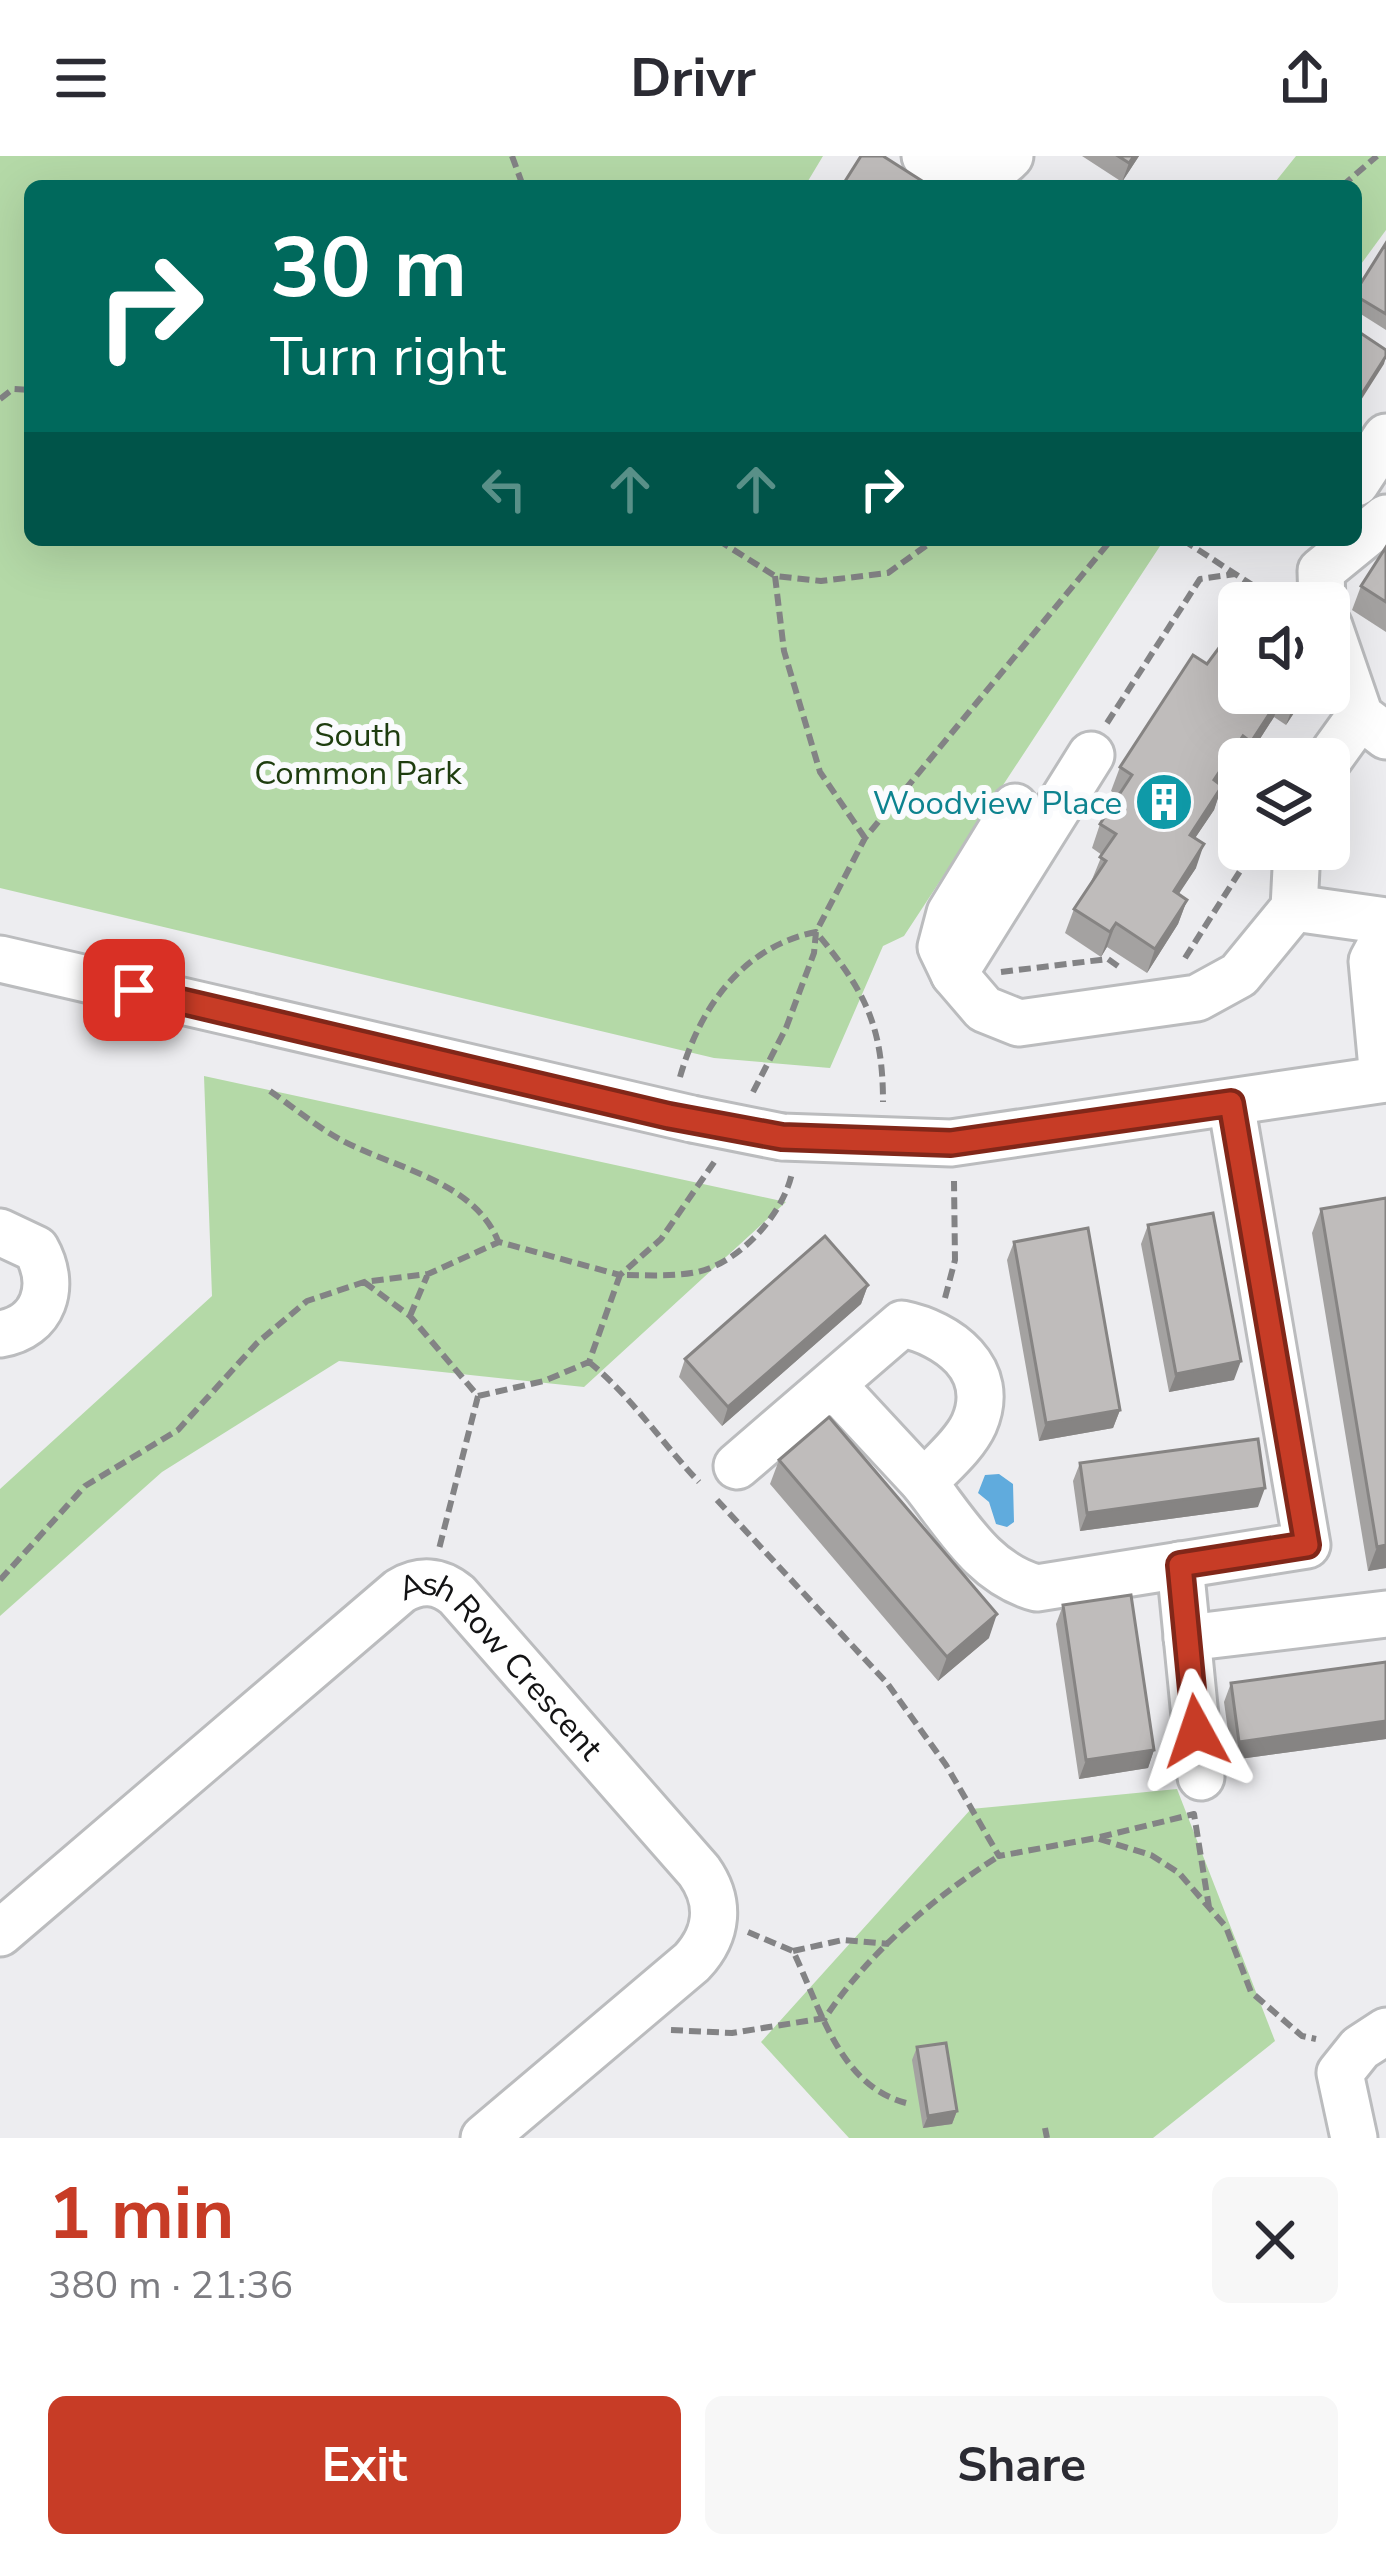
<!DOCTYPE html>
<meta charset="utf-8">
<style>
:root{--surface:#fff;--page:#f7f7f7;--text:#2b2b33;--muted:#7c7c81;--accent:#c73c26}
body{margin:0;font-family:"Nunito Sans",sans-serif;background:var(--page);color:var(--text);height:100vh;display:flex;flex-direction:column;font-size:45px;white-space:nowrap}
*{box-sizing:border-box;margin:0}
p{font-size:39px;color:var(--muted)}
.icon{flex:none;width:66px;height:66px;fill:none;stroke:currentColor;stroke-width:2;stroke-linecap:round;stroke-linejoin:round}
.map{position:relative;height:1982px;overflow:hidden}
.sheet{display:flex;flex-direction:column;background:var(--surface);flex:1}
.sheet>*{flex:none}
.hud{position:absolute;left:24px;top:24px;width:1338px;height:366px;border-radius:18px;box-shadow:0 12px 48px #0002;background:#00695c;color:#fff;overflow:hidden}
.tools{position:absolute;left:1218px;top:426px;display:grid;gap:24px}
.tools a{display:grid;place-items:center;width:132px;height:132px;border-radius:18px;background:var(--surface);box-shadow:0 12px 48px #0002;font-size:60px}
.pin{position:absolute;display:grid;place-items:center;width:102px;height:102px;color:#fff;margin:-51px;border-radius:24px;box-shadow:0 6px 18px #0006}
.me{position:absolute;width:132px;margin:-66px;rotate:355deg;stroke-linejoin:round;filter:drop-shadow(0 0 9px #0008)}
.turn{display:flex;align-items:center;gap:42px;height:252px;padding:0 48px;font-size:54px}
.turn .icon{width:156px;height:156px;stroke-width:2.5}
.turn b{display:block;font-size:84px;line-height:102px}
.lanes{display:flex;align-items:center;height:114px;padding:0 48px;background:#0003;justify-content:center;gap:60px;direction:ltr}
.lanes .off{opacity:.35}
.round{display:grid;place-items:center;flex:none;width:126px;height:126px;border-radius:18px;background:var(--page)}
.summary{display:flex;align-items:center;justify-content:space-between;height:204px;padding:0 48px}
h1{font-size:72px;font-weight:700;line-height:90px;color:var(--accent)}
.cta{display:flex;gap:24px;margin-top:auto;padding:24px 48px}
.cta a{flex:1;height:138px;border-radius:18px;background:var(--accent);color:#fff;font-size:48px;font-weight:700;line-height:138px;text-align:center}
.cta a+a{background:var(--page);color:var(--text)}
header{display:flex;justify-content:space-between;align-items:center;height:156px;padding:0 48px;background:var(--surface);font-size:54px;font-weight:700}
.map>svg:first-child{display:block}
.green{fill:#b4d9a7}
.water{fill:#60abdd}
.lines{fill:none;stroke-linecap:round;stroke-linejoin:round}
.minor-casing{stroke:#bbbcbe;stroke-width:51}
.path{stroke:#838385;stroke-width:6;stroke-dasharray:12 6;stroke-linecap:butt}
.minor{stroke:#fff;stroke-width:45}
.minor-bridge-casing{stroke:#bbbcbe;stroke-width:51;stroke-linecap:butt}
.minor-bridge{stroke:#fff;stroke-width:45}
.wall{fill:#a4a2a1}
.shaded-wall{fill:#868483}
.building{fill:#bfbcbb;stroke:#868483;stroke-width:3}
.route-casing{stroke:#812719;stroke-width:30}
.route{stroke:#c73c26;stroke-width:21}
.labels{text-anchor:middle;stroke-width:12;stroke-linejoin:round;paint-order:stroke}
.park-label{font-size:33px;fill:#1e3d0f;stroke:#fafbfd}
.culture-label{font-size:33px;fill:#0d838f;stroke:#fafbfd;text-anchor:end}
.street-label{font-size:33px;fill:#131314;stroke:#fafbfd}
</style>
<header><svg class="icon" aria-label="menu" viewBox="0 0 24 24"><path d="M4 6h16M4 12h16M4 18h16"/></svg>Drivr<svg class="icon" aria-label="share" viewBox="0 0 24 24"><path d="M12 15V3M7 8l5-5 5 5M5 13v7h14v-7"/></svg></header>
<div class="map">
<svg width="1386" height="1982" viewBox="0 0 1386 1982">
<rect width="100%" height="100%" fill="#ededf0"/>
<path class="green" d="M0 0H823L805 30H30V384H1164L904 780 883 790 830 912 714 902 0 732Z
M1296 0H1386V74L1356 115V30H1272Z
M204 920 786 1046 584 1231 339 1205 162 1316 0 1460V1333L212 1140Z
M1177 1633 1275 1885 1153 1982H849L761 1886 971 1653Z"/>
<path class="water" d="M999 1318 1013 1328 1014 1366 1007 1371 996 1368 989 1346 978 1337 985 1319Z"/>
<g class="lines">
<g class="minor-casing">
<g id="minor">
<path d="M925 0C949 22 987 25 1010 0"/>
<path d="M1356 327 1386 281"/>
<path d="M1322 447 1321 415 1386 362"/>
<path d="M1329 470 1360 560 1386 580"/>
<path d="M1329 603 1360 560"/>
<path d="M1015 651 950 757 941 791 954 818 984 853 1019 867 1197 842 1239 819 1294 752 1297 693"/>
<path d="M1294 752 1386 765"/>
<path d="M0 803 692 963"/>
<path d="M954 818 1091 599"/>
<path d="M1383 923 1372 805 1386 779"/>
<path d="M782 981 951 987 1386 923"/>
<path d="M0 1076 36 1093C57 1130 44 1171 0 1178"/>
<path d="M833 1229 924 1327"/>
<path d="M737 1310 902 1168C947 1177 998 1213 974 1268 964 1290 939 1310 924 1327 957 1369 984 1418 1037 1432L1307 1389 1231 947"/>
<path d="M1180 1409 1201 1621"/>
<path d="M1187 1482 1386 1458"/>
<path id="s1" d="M0 1777 400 1435C420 1423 439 1424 457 1439L699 1715C721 1746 718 1778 692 1806L484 1982"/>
<path d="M1354 1982 1340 1917 1360 1892 1386 1875"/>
</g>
</g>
<path class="path" d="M512 0 523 30
M1342 30 1377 0
M0 243 13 233 30 234
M718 384 775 420 821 425 888 417 934 384
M1183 384 1280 447
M775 420 784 495 820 616 865 682
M1107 567 1200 423 1235 418
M1219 630 1239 628
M1185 802 1254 693
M1001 816 1108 803 1122 813
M680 921C700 851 742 791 816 776 864 834 883 868 883 946
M270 935C293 951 317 971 341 984 394 1012 474 1025 498 1085
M753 936 786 872 814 797 816 776 865 682 1111 384
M364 1126 410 1160 478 1240 439 1393
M945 1142 955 1104 954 1025
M410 1160 427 1120
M589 1206C632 1241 661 1286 699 1326
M478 1240 544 1225 589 1206 620 1119C645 1119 672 1121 697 1116 739 1107 783 1059 792 1017
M717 1344 887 1527 946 1609 999 1700 1096 1682 1151 1699 1179 1717 1226 1771 1251 1836 1302 1880 1316 1883
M0 1424 85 1330 178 1274 257 1187 307 1145 364 1126 428 1118 499 1086 620 1119 661 1083 715 1005
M1100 1681 1194 1658 1209 1751
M748 1776 793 1795C821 1853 839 1929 906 1947
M793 1795 843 1784 889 1788
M671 1874 732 1877 825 1862C868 1797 934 1741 999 1700
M1045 1972 1047 1982"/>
<use href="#minor" class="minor"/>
<g class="minor-bridge-casing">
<path id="minor-bridge" d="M692 963 782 981"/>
</g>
<use href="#minor-bridge" class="minor-bridge"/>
</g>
<path class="wall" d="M1082 0H1139L1122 26Z
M1386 87V174L1356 155V135Z
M1386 391V476L1352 454 1361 430Z
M1239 537H1307L1286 569 1274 561 1247 603H1239V607L1234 604 1219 627 1222 630 1214 654 1195 682 1196 712 1178 738 1187 744 1178 768 1147 817 1107 791 1101 801 1065 777 1074 753 1091 726 1102 699 1092 692 1100 668 1118 640 1111 635 1120 611Z
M1321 1053 1386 1412 1368 1415 1312 1077Z
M1148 1069 1234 1224 1169 1236 1141 1088Z
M1014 1086 1120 1254 1113 1272 1039 1285 1007 1104Z
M868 1129 861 1148 722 1270 679 1221 685 1203Z
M779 1304 989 1482 938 1525 770 1328Z
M1080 1307 1258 1351 1080 1375 1073 1325Z
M1063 1449 1154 1594 1148 1612 1079 1623 1056 1468Z
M1386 1506V1583L1232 1604 1224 1546 1231 1527Z
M917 1891 957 1955 952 1968 923 1972 912 1904Z"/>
<path class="shaded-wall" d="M1134 0H1139L1122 26 1129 7Z
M1386 200 1384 208 1356 252V247Z
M1283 537 1274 561 1247 603H1245L1251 586Z
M1300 537H1307L1286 569 1295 545Z
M1243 580 1234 604 1205 648 1214 624Z
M1222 630 1214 654 1181 703 1190 679Z
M1204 688 1196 712 1165 759 1174 735Z
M1187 744 1178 768 1147 817 1155 793Z
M1116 767 1107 791 1101 801 1110 776Z
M868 1129 861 1148 722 1270 728 1251Z
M1241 1205 1234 1224 1169 1236 1176 1218Z
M1120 1254 1113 1272 1039 1285 1046 1267Z
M1265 1332 1258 1351 1080 1375 1087 1357Z
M1386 1389V1412L1368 1415 1377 1391Z
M997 1458 989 1482 938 1525 947 1501Z
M1386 1565V1583L1232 1604 1239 1586Z
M1154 1594 1148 1612 1079 1623 1086 1604Z
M957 1955 952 1968 923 1972 928 1960Z"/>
<path class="building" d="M861 0H883L930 30H842Z
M1118 0H1134L1129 7Z
M1386 87V158L1356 140V135Z
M1356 174 1386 194V200L1356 247Z
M1386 391V446L1361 430Z
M1259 437 1274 447H1252Z
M1239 465V537H1283L1251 586 1243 580 1214 624 1222 630 1190 679 1204 688 1174 735 1187 744 1155 793 1116 767 1110 776 1074 753 1106 705 1100 701 1116 678 1100 668 1132 619 1120 611 1193 499 1207 508Z
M1283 537H1300L1295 545Z
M1386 1042V1389L1377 1391 1321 1053Z
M1213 1057 1241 1205 1176 1218 1148 1069Z
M1088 1072 1120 1254 1046 1267 1014 1086Z
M825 1080 868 1129 728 1251 685 1203Z
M829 1261 997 1458 947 1501 779 1304Z
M1258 1283 1265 1332 1087 1357 1080 1307Z
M1131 1439 1154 1594 1086 1604 1063 1449Z
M1386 1506V1565L1239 1586 1231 1527Z
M946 1887 957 1955 928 1960 917 1891Z"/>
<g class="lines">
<g class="route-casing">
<path id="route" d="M134 834 669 960 782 981 951 987 1231 947 1307 1389 1180 1409 1196 1575"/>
</g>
<use href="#route" class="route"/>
</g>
<defs>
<g id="building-disc" transform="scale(3)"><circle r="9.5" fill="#0f9aa8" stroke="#fafbfd"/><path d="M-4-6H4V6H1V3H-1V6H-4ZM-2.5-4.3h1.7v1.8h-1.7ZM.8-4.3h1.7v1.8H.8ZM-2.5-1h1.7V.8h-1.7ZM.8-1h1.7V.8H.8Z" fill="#fff"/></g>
</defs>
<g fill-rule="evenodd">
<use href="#building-disc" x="1164" y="646"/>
</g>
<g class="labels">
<g class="park-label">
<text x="358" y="590">South<tspan x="358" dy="38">Common Park</tspan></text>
</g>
<g class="culture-label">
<text x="1122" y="658">Woodview Place</text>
</g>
<g class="street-label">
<text dy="12" stroke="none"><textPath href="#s1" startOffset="663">Ash Row Crescent</textPath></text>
</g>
</g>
</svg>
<div class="tools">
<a><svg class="icon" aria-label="sound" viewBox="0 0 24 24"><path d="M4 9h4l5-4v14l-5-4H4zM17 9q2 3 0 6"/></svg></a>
<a><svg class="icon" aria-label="layers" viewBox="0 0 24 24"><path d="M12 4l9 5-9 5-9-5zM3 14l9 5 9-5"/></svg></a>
</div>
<div class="pin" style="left:134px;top:834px;background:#d93025"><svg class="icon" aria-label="arrive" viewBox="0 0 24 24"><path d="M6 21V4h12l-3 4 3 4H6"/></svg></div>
<svg class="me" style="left:1196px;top:1575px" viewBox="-20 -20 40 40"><path d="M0-17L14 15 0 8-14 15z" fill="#c73c26" stroke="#fff" stroke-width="4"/></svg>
<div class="hud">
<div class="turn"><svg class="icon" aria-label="right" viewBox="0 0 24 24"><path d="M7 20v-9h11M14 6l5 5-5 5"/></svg><div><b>30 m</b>Turn right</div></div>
<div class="lanes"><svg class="icon off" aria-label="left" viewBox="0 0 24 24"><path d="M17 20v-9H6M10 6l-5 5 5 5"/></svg><svg class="icon off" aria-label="ahead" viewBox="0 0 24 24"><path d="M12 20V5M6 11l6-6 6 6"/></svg><svg class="icon off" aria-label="ahead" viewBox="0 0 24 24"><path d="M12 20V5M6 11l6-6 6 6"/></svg><svg class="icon" aria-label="right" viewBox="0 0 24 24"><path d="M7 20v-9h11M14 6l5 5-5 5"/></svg></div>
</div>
</div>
<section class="sheet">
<div class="summary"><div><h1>1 min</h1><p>380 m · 21:36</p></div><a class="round"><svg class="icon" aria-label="close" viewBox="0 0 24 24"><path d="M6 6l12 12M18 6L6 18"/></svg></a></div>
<div class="cta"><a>Exit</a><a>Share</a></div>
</section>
